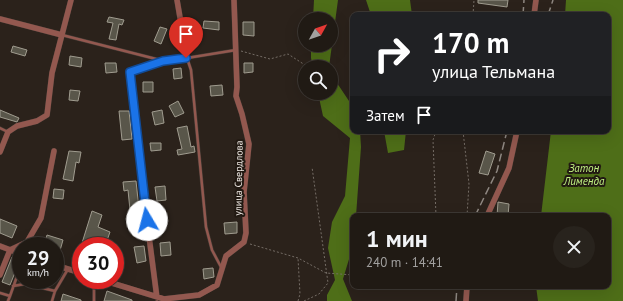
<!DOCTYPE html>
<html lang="ru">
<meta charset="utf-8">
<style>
:root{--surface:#201a14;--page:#28231d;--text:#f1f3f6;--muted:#a2a1a0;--line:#3d3834}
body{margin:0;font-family:"PT Sans",sans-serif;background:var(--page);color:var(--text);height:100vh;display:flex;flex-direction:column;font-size:15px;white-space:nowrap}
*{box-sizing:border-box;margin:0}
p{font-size:13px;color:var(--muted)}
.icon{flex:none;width:22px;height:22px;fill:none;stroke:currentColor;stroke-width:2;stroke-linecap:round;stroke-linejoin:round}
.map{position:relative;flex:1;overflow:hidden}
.drawer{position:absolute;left:350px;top:213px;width:261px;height:76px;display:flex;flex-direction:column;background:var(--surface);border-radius:8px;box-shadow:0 4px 16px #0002,0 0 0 1px var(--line)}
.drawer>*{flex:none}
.hud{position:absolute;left:350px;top:12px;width:261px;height:122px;border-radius:8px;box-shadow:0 4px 16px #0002,0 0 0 1px var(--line);background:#202124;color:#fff;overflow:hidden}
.needle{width:26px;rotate:50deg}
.buttons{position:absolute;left:298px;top:12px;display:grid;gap:8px}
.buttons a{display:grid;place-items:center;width:40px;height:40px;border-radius:50%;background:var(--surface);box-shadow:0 4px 16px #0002,0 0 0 1px var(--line);font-size:20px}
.speed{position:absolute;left:12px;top:237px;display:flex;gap:8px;font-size:20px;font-weight:700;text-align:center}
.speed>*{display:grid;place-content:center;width:52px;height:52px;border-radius:50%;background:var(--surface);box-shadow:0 4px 16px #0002,0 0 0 1px var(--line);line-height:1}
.speed small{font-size:10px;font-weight:400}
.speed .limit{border:6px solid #d22;background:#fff;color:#111}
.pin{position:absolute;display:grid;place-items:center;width:34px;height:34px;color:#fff;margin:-41px -17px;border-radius:50% 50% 50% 0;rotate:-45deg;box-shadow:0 0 4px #0007}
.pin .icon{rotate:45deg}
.me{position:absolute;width:44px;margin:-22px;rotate:352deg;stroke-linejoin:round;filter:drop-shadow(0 0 3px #0008)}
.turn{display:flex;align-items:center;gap:14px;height:84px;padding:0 16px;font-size:18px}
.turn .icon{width:52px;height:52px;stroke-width:2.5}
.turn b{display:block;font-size:28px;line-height:34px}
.then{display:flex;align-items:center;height:38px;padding:0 16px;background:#0003;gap:8px;font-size:15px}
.round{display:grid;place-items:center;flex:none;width:42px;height:42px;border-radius:21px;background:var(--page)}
.summary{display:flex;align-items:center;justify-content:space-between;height:68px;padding:0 16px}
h1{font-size:24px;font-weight:800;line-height:30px}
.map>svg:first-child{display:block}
.water{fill:#4e6e18}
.building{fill:#59564a;stroke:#a09c8f}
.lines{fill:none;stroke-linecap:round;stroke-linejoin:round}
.lane-casing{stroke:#463d37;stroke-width:3.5}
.street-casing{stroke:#463d37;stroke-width:6}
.path{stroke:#756d66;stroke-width:1;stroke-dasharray:2 2;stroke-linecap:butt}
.lane{stroke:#93584f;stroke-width:2.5}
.street{stroke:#93584f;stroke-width:5.5}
.rail{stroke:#8f8882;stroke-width:1.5;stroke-dasharray:8 4;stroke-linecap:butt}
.route-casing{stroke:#114b97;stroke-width:10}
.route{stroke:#1a73e8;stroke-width:7}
.labels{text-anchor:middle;stroke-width:4;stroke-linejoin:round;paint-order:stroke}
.street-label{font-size:10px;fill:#ece6e1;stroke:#211912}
.water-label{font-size:11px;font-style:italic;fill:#c1f283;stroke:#211912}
</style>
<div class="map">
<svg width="623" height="301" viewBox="0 0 623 301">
<rect width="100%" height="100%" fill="#2b221b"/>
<path class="water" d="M314 0H338L329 67H313L311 58V45H331V19H313Z
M366 0H410L412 15H371Z
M566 0H623V301H538L536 286H608V216H541L551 131H608V15H565Z
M331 74 353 107V131H360L361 147 356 216H353V246L343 279 352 301H327V295L335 280 328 248 332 222 345 196 350 138 323 116 318 93H331Z
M384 131H406L404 150 388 153Z"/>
<path class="building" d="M478 0H508L507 7 478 3Z
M109 17 124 20 122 25 119 24 116 40 109 39 113 23 107 22Z
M204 21 219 22V30L203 28Z
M243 22H254V36L243 35Z
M160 27 167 29 161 44 154 41Z
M13 46 27 50 25 56 11 52Z
M70 56 82 58 81 67 69 65Z
M105 63H116L117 72 106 73Z
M244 63H253V72L244 73Z
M181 68 182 78 174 79 173 69Z
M143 82H153V92H143Z
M222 85 223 95 211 96 210 86Z
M70 90 80 91 78 101 69 100Z
M178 101 184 113 175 117 169 106Z
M0 110 19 118 17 122 0 117Z
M162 110 164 123 155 125 152 112Z
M119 111H129L132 139 122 140Z
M187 126 191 147 194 146 195 152 178 155 177 150 182 149 177 128Z
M150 143H161V150L151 151Z
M69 151 81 152 79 163 76 162 73 181 63 179Z
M486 151 495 154 488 175 479 173Z
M136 181 139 209 130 210 128 190 124 191 123 182Z
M165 186 166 200 157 201 155 187Z
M54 189 64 190 63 199 53 198Z
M498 202 509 204 508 216H497Z
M92 211 102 215 98 227 110 232 105 246H91L82 243Z
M0 219 17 226 12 238 0 233Z
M140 221 142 235 133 236 131 222Z
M237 222V233L225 234 224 223Z
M47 235 63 240 59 254 55 253V246H44Z
M170 242 171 255 161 256 160 243Z
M144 246 146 261 137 263 134 247Z
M12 257 20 260 10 285 2 282Z
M213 268 214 277 204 279 203 269Z
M107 291 132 300V301H104Z
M63 294 81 300V301H61Z"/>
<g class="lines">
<g class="lane-casing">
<path id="lane" d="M62 35 160 60
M0 128 8 132
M221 267 212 250 206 227 191 70 187 58 236 50
M13 286 25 284 55 291 68 269
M0 293 10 296 21 265
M8 301 10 296
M52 301 55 291
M94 301V280"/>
</g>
<g class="street-casing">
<path id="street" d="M534 15 536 0
M0 19 62 35
M0 152 8 132 17 126 37 121 47 115 52 73 71 0
M487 216 509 168 517 131
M0 246 21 254
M55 265 81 273
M0 275 10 250 27 242 41 218 54 151
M102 280 164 299 199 295 217 285 226 256 244 242 246 233 244 192 249 144 242 114 236 96 237 87 234 0
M157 298 143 190 130 72 163 61 187 58 177 0
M466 301 467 286"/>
</g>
<path class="path" d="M473 15 474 0
M241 51 270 59 288 54 305 65
M463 131 469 184 467 216
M436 216 433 140 436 131
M250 244 298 258 326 273 353 275
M414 286 428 288 446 286
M298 301 300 294 298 258
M304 301 319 294 328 283 312 167"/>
<use href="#lane" class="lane"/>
<use href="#street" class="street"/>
<path class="rail" d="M523 15 524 0
M548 15 553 0
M475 216 497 171 507 131
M456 301 457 286"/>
</g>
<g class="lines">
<g class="route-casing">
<path id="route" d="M147 220 130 72 163 61 186 58"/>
</g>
<use href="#route" class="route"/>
</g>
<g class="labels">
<g class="street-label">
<text transform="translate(238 178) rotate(-89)" y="4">улица Свердлова</text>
</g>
<g class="water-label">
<text x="584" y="172">Затон<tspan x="584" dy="13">Лименда</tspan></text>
</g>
</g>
</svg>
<div class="buttons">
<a><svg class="needle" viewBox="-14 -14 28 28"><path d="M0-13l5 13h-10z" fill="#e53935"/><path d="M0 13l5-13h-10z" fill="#a2a1a0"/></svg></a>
<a><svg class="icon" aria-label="search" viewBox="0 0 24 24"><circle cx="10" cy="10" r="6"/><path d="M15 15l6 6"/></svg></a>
</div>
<div class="speed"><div>29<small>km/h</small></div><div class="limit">30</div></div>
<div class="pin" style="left:186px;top:58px;background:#d93025"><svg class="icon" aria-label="arrive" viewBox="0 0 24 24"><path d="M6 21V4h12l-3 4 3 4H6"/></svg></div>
<svg class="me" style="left:147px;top:220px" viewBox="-20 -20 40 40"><circle r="19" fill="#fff"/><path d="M0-13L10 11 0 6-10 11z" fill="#1a73e8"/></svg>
<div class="hud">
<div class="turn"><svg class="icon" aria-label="right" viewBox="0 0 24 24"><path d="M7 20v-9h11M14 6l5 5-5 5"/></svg><div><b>170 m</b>улица Тельмана</div></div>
<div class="then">Затем<svg class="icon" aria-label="arrive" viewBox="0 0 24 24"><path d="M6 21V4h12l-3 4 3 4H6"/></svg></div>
</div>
<section class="drawer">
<div class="summary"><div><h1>1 мин</h1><p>240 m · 14:41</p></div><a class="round"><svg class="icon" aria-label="close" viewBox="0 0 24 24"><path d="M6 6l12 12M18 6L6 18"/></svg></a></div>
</section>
</div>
